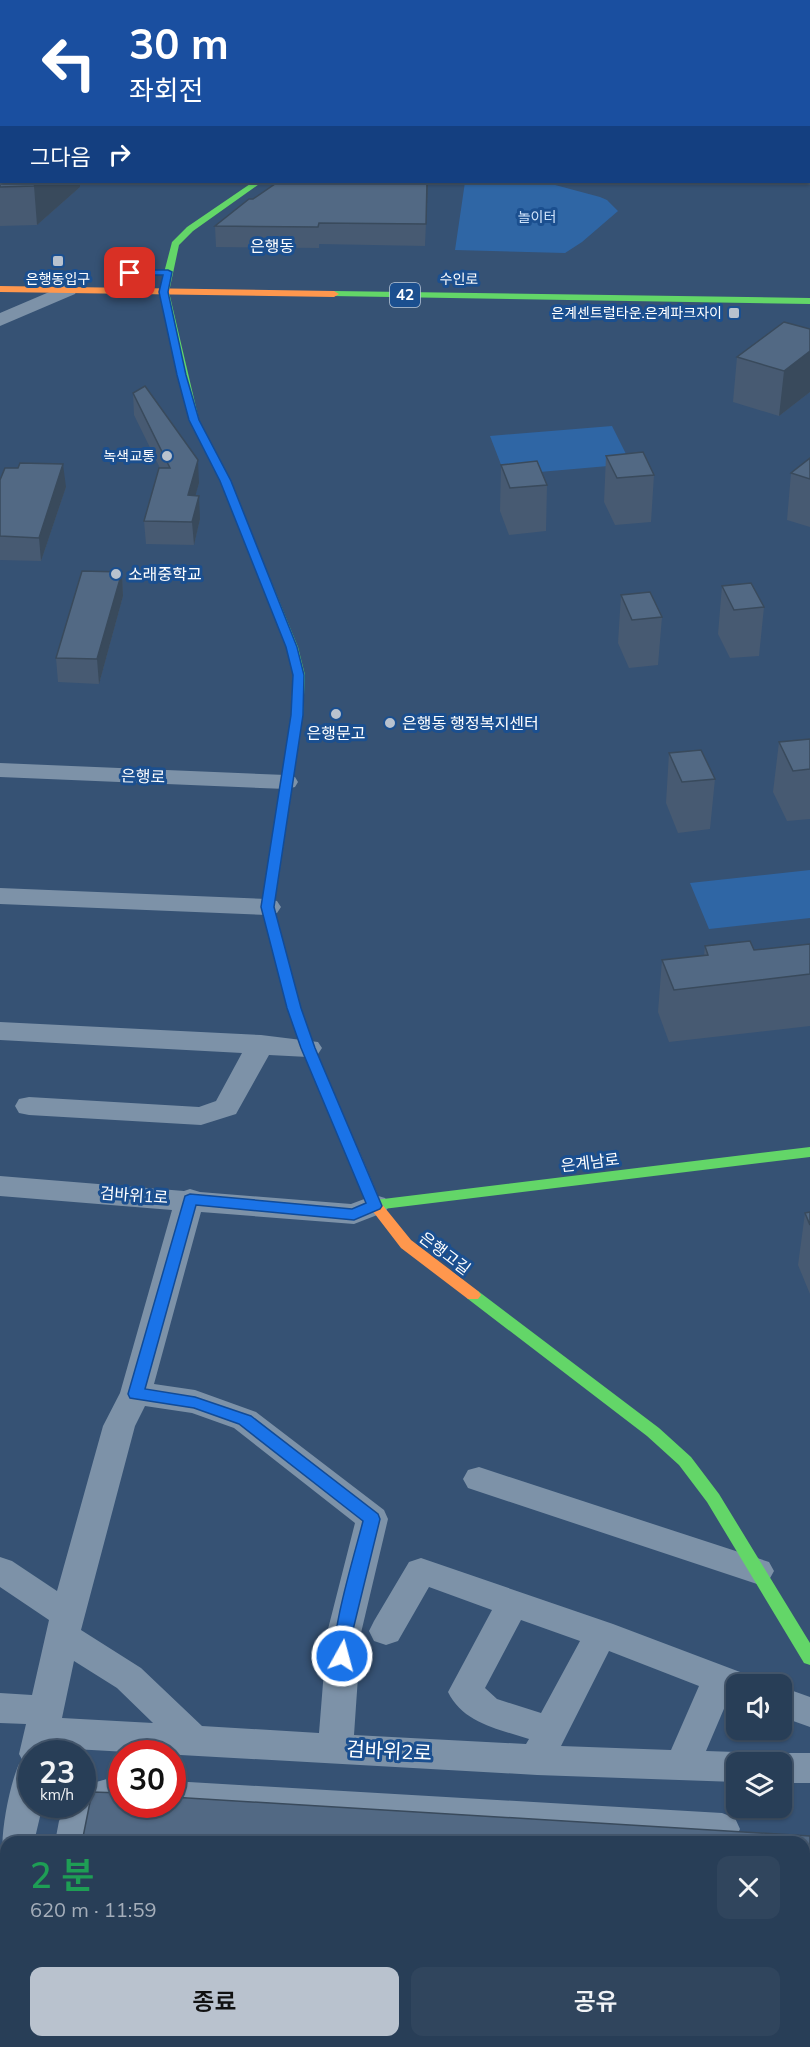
<!DOCTYPE html>
<html lang="ko">
<meta charset="utf-8">
<style>
:root{--surface:#283e57;--page:#30455d;--text:#f1f3f6;--muted:#a5aeba;--line:#44576d;--accent:#b9c2ce}
body{margin:0;font-family:Mulish,"Noto Sans KR",sans-serif;background:var(--page);color:var(--text);height:100vh;display:flex;flex-direction:column;font-size:22px;white-space:nowrap}
*{box-sizing:border-box;margin:0}
p{font-size:20px;color:var(--muted)}
.icon{flex:none;width:33px;height:33px;fill:none;stroke:currentColor;stroke-width:2;stroke-linecap:round;stroke-linejoin:round}
.map{position:relative;flex:1;overflow:hidden}
.drawer{position:absolute;left:0px;top:1836px;width:810px;height:212px;display:flex;flex-direction:column;background:var(--surface);border-radius:18px 18px 0 0;box-shadow:0 2px 4px #0004,0 0 0 2px var(--line)}
.drawer>*{flex:none}
.hud{position:absolute;left:0px;top:0px;width:810px;height:183px;box-shadow:0 2px 4px #0004,0 0 0 2px var(--line);background:#1a4fa0;color:#fff;overflow:hidden}
.fabs{position:absolute;left:726px;top:1674px;display:grid;gap:12px}
.fabs a{display:grid;place-items:center;width:66px;height:66px;border-radius:12px;background:var(--surface);box-shadow:0 2px 4px #0004,0 0 0 2px var(--line);font-size:30px}
.speed{position:absolute;left:18px;top:1740px;display:flex;gap:12px;font-size:30px;font-weight:700;text-align:center}
.speed>*{display:grid;place-content:center;width:78px;height:78px;border-radius:50%;background:var(--surface);box-shadow:0 2px 4px #0004,0 0 0 2px var(--line);line-height:1}
.speed small{font-size:15px;font-weight:400}
.speed .limit{border:9px solid #d22;background:#fff;color:#111}
.pin{position:absolute;display:grid;place-items:center;width:51px;height:51px;color:#fff;margin:-26px;border-radius:12px;box-shadow:0 3px 9px #0006}
.me{position:absolute;width:66px;margin:-33px;rotate:7deg;stroke-linejoin:round;filter:drop-shadow(0 0 4px #0008)}
.turn{display:flex;align-items:center;gap:21px;height:126px;padding:0 30px;font-size:27px}
.turn .icon{width:78px;height:78px;stroke-width:2.5}
.turn b{display:block;font-size:42px;line-height:51px}
.then{display:flex;align-items:center;height:57px;padding:0 30px;background:#0003;gap:12px;font-size:22px}
.round{display:grid;place-items:center;flex:none;width:63px;height:63px;border-radius:12px;background:var(--page)}
.summary{display:flex;align-items:center;justify-content:space-between;height:102px;padding:0 30px}
h1{font-size:36px;font-weight:600;line-height:45px;color:#1e9e55}
.primary-button{display:flex;gap:12px;margin-top:auto;padding:12px 30px}
.primary-button a{flex:1;height:69px;border-radius:12px;background:var(--accent);color:#111;font-size:24px;font-weight:600;line-height:69px;text-align:center}
.primary-button a+a{background:var(--page);color:var(--text)}
.map>svg:first-child{display:block}
.green{fill:#2f66a5}
.lines{fill:none;stroke-linecap:round;stroke-linejoin:round}
.street{fill:#7d92a8;fill-rule:evenodd}
.fast{fill:#63d668;fill-rule:evenodd}
.slow{fill:#ff974d;fill-rule:evenodd}
.jam{fill:#b3261e;fill-rule:evenodd}
.wall{fill:#475a72}
.shaded-wall{fill:#394a5c}
.building{fill:#526984;stroke:#394a5c;stroke-width:1.5}
.route{fill:#1a73e8;stroke:#114b97;stroke-width:1.5}
.poi-dot{fill:#b9c2ce;stroke:#1b4f8f;stroke-width:2}
.labels{text-anchor:middle;stroke-width:6;stroke-linejoin:round;paint-order:stroke}
.far-park-label{font-size:14px;fill:#cfe3fa;stroke:#1b4f8f}
.far-poi-label{font-size:14px;fill:#fff;stroke:#1b4f8f;text-anchor:end}
.far-street-label{font-size:14px;fill:#fff;stroke:#1b4f8f}
.shield{fill:#1b4f8f;stroke:#bbcadd;stroke-width:1.5}
.shield-label{font-size:15px;font-weight:bold;fill:#fff}
.far-quarter-label{font-size:16px;fill:#fff;stroke:#1b4f8f}
.poi-label{font-size:16px;fill:#fff;stroke:#1b4f8f;text-anchor:start}
.street-label{font-size:16px;fill:#fff;stroke:#1b4f8f}
.near-street-label{font-size:20px;fill:#fff;stroke:#1b4f8f}
</style>
<div class="map">
<svg width="810" height="2047" viewBox="0 0 810 2047">
<rect width="100%" height="100%" fill="#365274"/>
<path class="green" d="M425 0H693V1H425Z
M465 182H544L600 197 607 200 618 211 582 242 565 253 455 250Z
M612 426 631 464 505 475 490 436Z
M810 870V918L709 929 690 883Z"/>
<g class="lines">
<path class="street" d="M68 284 75 286 77 290 75 294 0 326V313Z
M0 763 286 775 295 777 298 782 295 787 286 789 0 777Z
M0 888 268 899 277 901 281 907 277 913 268 915 0 904Z
M0 1022 261 1035 318 1042 322 1048 318 1054 308 1057 269 1055 236 1114 201 1125 29 1115 19 1113 15 1106 19 1099 29 1097 199 1107 216 1101 242 1053 0 1040Z
M0 1176 184 1191 190 1189 200 1192 351 1204 375 1195 385 1198 390 1205 385 1212 354 1224 201 1212 154 1384 195 1390 256 1412 384 1510 388 1519 361 1633 354 1735 526 1744 529 1739C498 1729 463 1723 448 1692L492 1610 429 1587 398 1641 386 1645 374 1641 369 1631 374 1621 409 1562 421 1558 613 1624 748 1675 753 1684H736V1699L729 1697 706 1751 736 1752 749 1756 752 1762H736V1782L537 1775 56 1748 55 1754H32V1804H43L34 1842H6V1854L3 1853C0 1834 10 1783 19 1764L24 1763 19 1754 26 1724 0 1723V1693L32 1695 49 1620 0 1587V1557L12 1561 57 1591 103 1426 120 1393 172 1210 0 1196ZM145 1406 192 1413 234 1428 355 1523 327 1633 319 1733 202 1726 141 1668 81 1630 135 1426ZM521 1620 580 1641 541 1713 497 1699 485 1688ZM609 1651 699 1686 671 1750 561 1746ZM74 1661 117 1688 153 1723 62 1718Z
M479 1467 769 1562 774 1571 769 1580 757 1584 468 1488 463 1479 468 1470Z
M782 1687 810 1697V1727L782 1717Z
M782 1753H810V1783H782V1762H767L769 1757Z
M114 1777 122 1778V1804H133L102 1811 95 1824 91 1842H55L59 1821 67 1804H82V1786Z
M172 1781 722 1813 735 1818 740 1829 735 1840 730 1842H676L172 1811 158 1804H172Z
M6 1867V1922L0 1925V1869Z
M6 2035V2042H48L50 2047H1Z
M403 2042H441V2047H403Z"/>
<path class="fast" d="M408 0H416V2H408Z
M0 122H2L0 128Z
M253 182H262L193 231 179 245 169 292 199 420 230 481 298 647 305 675 303 715 274 907 278 922 272 926 266 922 262 907 291 715 293 675 286 647 220 481 189 420 159 292 172 242 187 227Z
M334 291 810 298V304L331 296V292Z
M810 1147V1157L375 1210 370 1209 368 1205 370 1201 375 1200Z
M473 1290 478 1291 659 1428 691 1457 719 1494 810 1643V1665L804 1663 707 1502 679 1465 647 1436 468 1299 465 1295 468 1291Z"/>
<path class="slow" d="M150 0H158L149 2Z
M0 286 334 291 339 294 334 297 0 292Z
M352 1146 359 1151 381 1203 411 1240 478 1291 481 1295 478 1299H468L401 1248 368 1205 345 1151Z"/>
<path class="jam" d="M272 918 278 922 301 1008 315 1048 359 1151 357 1154 352 1156 345 1151 301 1048 287 1008 266 922Z"/>
</g>
<path class="wall" d="M0 136 2 182H80V187L37 225 0 226Z
M278 182H428L425 246 319 244V248L216 247 215 226Z
M810 329V392L779 416 733 402 737 357Z
M133 393 199 483 195 496 200 519 194 545 146 544 144 521 160 468 134 415Z
M606 456 654 475 651 522 615 525 604 502Z
M810 458V527L787 520 791 473Z
M501 465 547 485 546 531 509 535 500 511Z
M0 480 66 487 41 561 0 560Z
M122 572 123 596 99 684 58 682 56 658Z
M722 586 764 607 759 656 730 658 718 634Z
M621 595 662 617 658 665 629 668 618 643Z
M810 739V819L787 821 773 792 779 742Z
M669 753 715 779 710 829 678 833 666 803Z
M810 944V1026L669 1042 658 1012 662 960 704 956 705 946 754 950Z
M810 1212V1294L798 1265 805 1213Z
M810 1836V1953H804V1842Z"/>
<path class="shaded-wall" d="M242 0H271V2H240Z
M341 0H354L353 2H340Z
M810 82V110L808 112V84Z
M38 182H80V187L37 225 34 186Z
M427 182H428L425 246 426 224Z
M810 351V392L779 416 784 371Z
M198 460 199 483 189 518 188 495Z
M63 464 66 487 41 561 39 538Z
M199 496 200 519 194 545 192 522Z
M122 572 123 596 99 684 97 659Z"/>
<path class="building" d="M206 0H242L240 2H205Z
M314 0H341L340 2H325L314 1Z
M808 32H810V82L808 84Z
M0 136 2 137V182H38L34 186 0 187Z
M278 182H427L426 224 319 223 318 227 215 226 249 199H253Z
M784 322 810 329V351L784 371 737 357Z
M145 386 198 460 188 495 199 496 192 522 144 521 159 468H170L133 393Z
M643 452 654 475 617 478 606 456Z
M810 458V479L791 473Z
M537 461 547 485 510 488 501 465Z
M20 463 63 464 39 538 0 536V480L5 468H18Z
M82 571 122 572 97 659 56 658Z
M751 583 764 607 734 610 722 586Z
M650 592 662 617 632 620 621 595Z
M810 739V769L793 771 779 742Z
M701 750 715 779 682 782 669 753Z
M750 941 754 950 810 944V974L674 990 662 960 708 955 705 946Z
M810 1212V1225L805 1213Z
M92 1792 122 1793V1804H172V1797L810 1836V1901H804V1842H82Z"/>
<path class="route" d="M130 270H168L172 272 168 292 186 375 199 420 231 481 297 647 304 675 303 715 274 907 301 1008 315 1048 382 1206 380 1209 354 1220 196 1205 145 1389 195 1397 251 1416 378 1514 380 1519 352 1634 348 1661 342 1664 336 1661C327 1643 357 1546 363 1521L239 1424 194 1408 136 1399 130 1398 128 1394 185 1196 190 1194 352 1209 366 1203 301 1048 287 1008 261 907 291 715 293 675 286 647 220 481 189 420 177 375 159 292 163 275H126L125 273Z"/>
<g class="poi-dot">
<rect x="52" y="255" width="12" height="12" rx="3"/>
<rect x="728" y="307" width="12" height="12" rx="3"/>
<circle cx="167" cy="456" r="6"/>
<circle cx="116" cy="574" r="6"/>
<circle cx="336" cy="714" r="6"/>
<circle cx="390" cy="723" r="6"/>
</g>
<g class="labels">
<g class="far-park-label">
<text x="537" y="222">놀이터</text>
</g>
<g class="far-poi-label">
<text x="58" y="284" text-anchor="middle">은행동입구</text>
<text x="722" y="318">은계센트럴타운.은계파크자이</text>
<text x="155" y="461">녹색교통</text>
</g>
<g class="far-street-label">
<text transform="translate(459 279) rotate(1)" y="5">수인로</text>
</g>
<rect class="shield" x="390" y="283" width="30" height="24" rx="4.5"/>
<g class="shield-label">
<text x="405" y="300">42</text>
</g>
<g class="far-quarter-label">
<text x="272" y="252">은행동</text>
</g>
<g class="poi-label">
<text x="128" y="580">소래중학교</text>
<text x="402" y="729">은행동 행정복지센터</text>
<text x="336" y="739" text-anchor="middle">은행문고</text>
</g>
<g class="street-label">
<text transform="translate(143 776) rotate(2)" y="6">은행로</text>
<text transform="translate(590 1162) rotate(-7)" y="6">은계남로</text>
<text transform="translate(134 1195) rotate(4)" y="6">검바위1로</text>
<text transform="translate(445 1253) rotate(37)" y="6">은행고길</text>
</g>
<g class="near-street-label">
<text transform="translate(389 1751) rotate(3)" y="7">검바위2로</text>
</g>
</g>
</svg>
<div class="fabs">
<a><svg class="icon" aria-label="sound" viewBox="0 0 24 24"><path d="M4 9h4l5-4v14l-5-4H4zM17 9q2 3 0 6"/></svg></a>
<a><svg class="icon" aria-label="layers" viewBox="0 0 24 24"><path d="M12 4l9 5-9 5-9-5zM3 14l9 5 9-5"/></svg></a>
</div>
<div class="speed"><div>23<small>km/h</small></div><div class="limit">30</div></div>
<div class="pin" style="left:130px;top:273px;background:#d93025"><svg class="icon" aria-label="arrive" viewBox="0 0 24 24"><path d="M6 21V4h12l-3 4 3 4H6"/></svg></div>
<svg class="me" style="left:342px;top:1656px" viewBox="-20 -20 40 40"><circle r="17" fill="#1a73e8" stroke="#fff" stroke-width="3"/><path d="M0-11L8 9 0 5-8 9z" fill="#fff"/></svg>
<div class="hud">
<div class="turn"><svg class="icon" aria-label="left" viewBox="0 0 24 24"><path d="M17 20v-9H6M10 6l-5 5 5 5"/></svg><div><b>30 m</b>좌회전</div></div>
<div class="then">그다음<svg class="icon" aria-label="right" viewBox="0 0 24 24"><path d="M7 20v-9h11M14 6l5 5-5 5"/></svg></div>
</div>
<section class="drawer">
<div class="summary"><div><h1>2 분</h1><p>620 m · 11:59</p></div><a class="round"><svg class="icon" aria-label="close" viewBox="0 0 24 24"><path d="M6 6l12 12M18 6L6 18"/></svg></a></div>
<div class="primary-button"><a>종료</a><a>공유</a></div>
</section>
</div>
